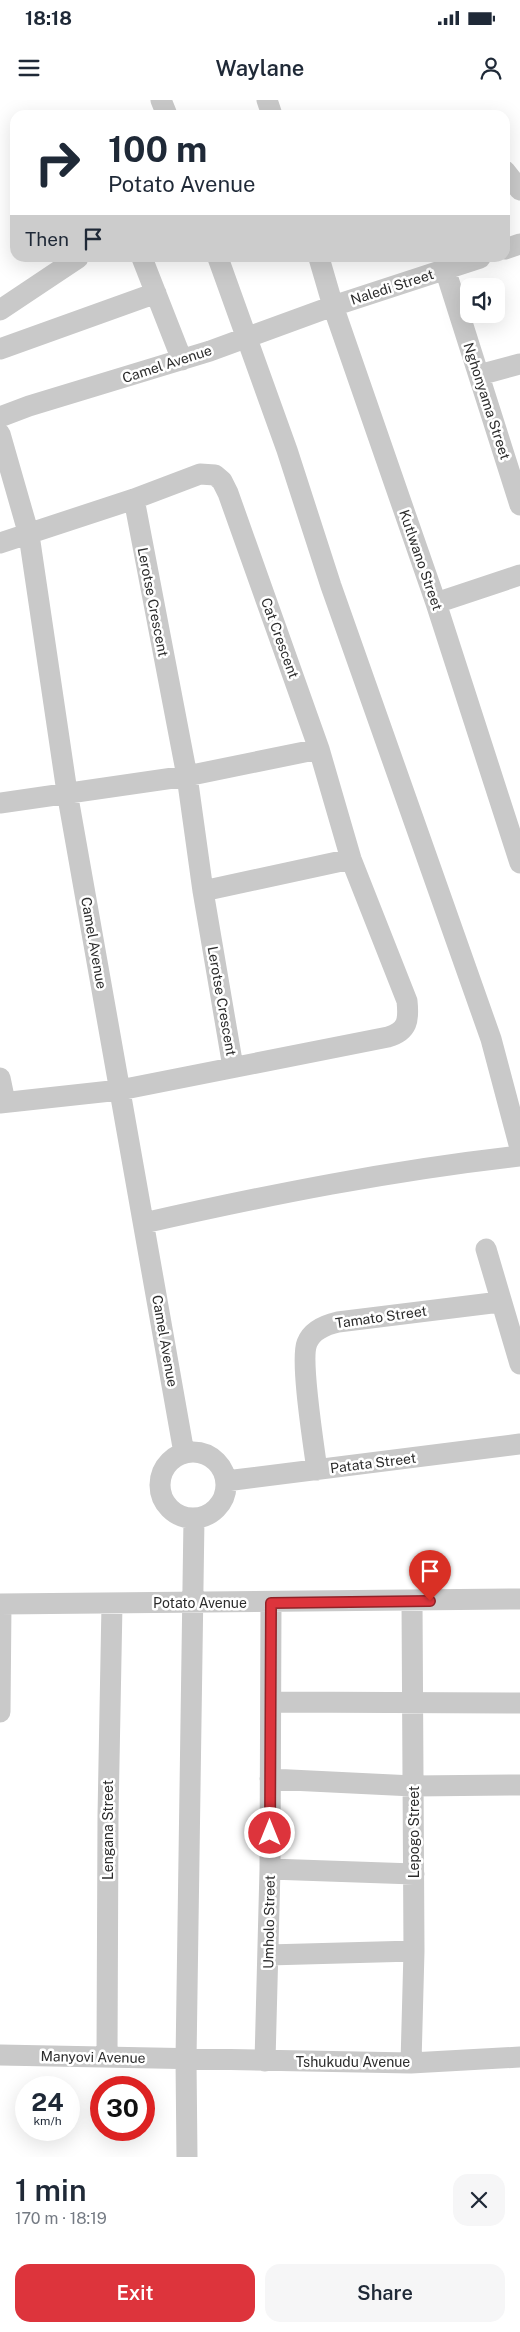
<!DOCTYPE html>
<meta charset="utf-8">
<style>
:root{--surface:#fff;--page:#f6f6f7;--text:#1f2937;--muted:#747a83;--accent:#dd343c}
body{margin:0;font-family:"Public Sans",sans-serif;background:var(--page);color:var(--text);height:100vh;display:flex;flex-direction:column;font-size:19px;white-space:nowrap}
*{box-sizing:border-box;margin:0}
p{font-size:16px;color:var(--muted)}
.icon{flex:none;width:28px;height:28px;fill:none;stroke:currentColor;stroke-width:2;stroke-linecap:round;stroke-linejoin:round}
.map{position:relative;height:2057px;overflow:hidden}
.drawer{display:flex;flex-direction:column;background:var(--surface);flex:1}
.drawer>*{flex:none}
.banner{position:absolute;left:10px;top:10px;width:500px;height:152px;border-radius:15px;box-shadow:0 5px 20px #0002;background:#fff;color:var(--text);overflow:hidden}
.fabs{position:absolute;left:460px;top:178px;display:grid;gap:10px}
.fabs a{display:grid;place-items:center;width:45px;height:45px;border-radius:10px;background:var(--surface);box-shadow:0 5px 20px #0002;font-size:25px}
.speed{position:absolute;left:15px;top:1976px;display:flex;gap:10px;font-size:25px;font-weight:700;text-align:center}
.speed>*{display:grid;place-content:center;width:65px;height:65px;border-radius:50%;background:var(--surface);box-shadow:0 5px 20px #0002;line-height:1}
.speed small{font-size:12px;font-weight:400}
.speed .limit{border:8px solid #d22;background:#fff;color:#111}
.pin{position:absolute;display:grid;place-items:center;width:42px;height:42px;color:#fff;margin:-51px -21px;border-radius:50% 50% 50% 0;rotate:-45deg;box-shadow:0 0 5px #0007}
.pin .icon{rotate:45deg}
.me{position:absolute;width:55px;margin:-28px;rotate:0deg;stroke-linejoin:round;filter:drop-shadow(0 0 4px #0008)}
.turn{display:flex;align-items:center;gap:18px;height:105px;padding:0 15px;font-size:22px}
.turn .icon{width:65px;height:65px;stroke-width:2.5}
.turn b{display:block;font-size:35px;line-height:42px}
.then{display:flex;align-items:center;height:48px;padding:0 15px;background:#0003;gap:10px;font-size:19px}
.round{display:grid;place-items:center;flex:none;width:52px;height:52px;border-radius:15px;background:var(--page)}
.summary{display:flex;align-items:center;justify-content:space-between;height:85px;padding:0 15px}
h1{font-size:30px;font-weight:600;line-height:38px}
.cta{display:flex;gap:10px;margin-top:auto;padding:10px 15px}
.cta a{flex:1;height:58px;border-radius:15px;background:var(--accent);color:#fff;font-size:20px;font-weight:600;line-height:58px;text-align:center}
.cta a+a{background:var(--page);color:var(--text)}
.status{display:flex;justify-content:space-between;align-items:center;height:35px;padding:0 25px;background:var(--surface);direction:ltr}
.status svg{height:14px;fill:currentColor}
header{display:flex;justify-content:space-between;align-items:center;height:65px;padding:0 15px;background:var(--surface);font-size:22px;font-weight:600}
.map>svg:first-child{display:block}
.lines{fill:none;stroke-linecap:round;stroke-linejoin:round}
.minor{stroke:#c9c9c9;stroke-width:21}
.route-casing{stroke:#902227;stroke-width:12}
.route{stroke:#dd343c;stroke-width:9}
.labels{text-anchor:middle;stroke-width:5;stroke-linejoin:round;paint-order:stroke}
.street-label{font-size:14px;fill:#2c2c2c;stroke:#fff}
</style>
<div class="status"><b>18:18</b><svg viewBox="0 0 49 12"><path d="M0 12V9h3v3zM5 12V6h3v6zM10 12V3h3v9zM15 12V0h3v12zM26 1h20v11H26zM47 4h2v5h-2z"/></svg></div>
<header><svg class="icon" aria-label="menu" viewBox="0 0 24 24"><path d="M4 6h16M4 12h16M4 18h16"/></svg>Waylane<svg class="icon" aria-label="person" viewBox="0 0 24 24"><circle cx="12" cy="8" r="4"/><path d="M4 21q1-7 8-7t8 7"/></svg></header>
<div class="map">
<svg width="520" height="2057" viewBox="0 0 520 2057">
<rect width="100%" height="100%" fill="#fff"/>
<g class="lines">
<path class="minor" d="M161 0 167 15
M267 0 272 15
M505 71 520 90
M505 149 520 144
M142 158 182 260
M218 158 287 350 331 486 491 939 520 1048
M319 158 333 206 436 503 520 763
M445 169 520 405
M0 210 78 158
M0 249 156 193
M479 275 520 264
M0 317 29 306 210 251 333 206 480 158
M0 334 29 435 67 692 184 1353
M134 399 187 676 203 791 233 967
M0 443 134 399 200 374 215 375 222 381 228 393 319 649 187 676 0 703
M436 503 520 475
M203 791 351 759
M0 978 5 1002
M0 1003 120 990 388 937C408 931 409 920 407 901L351 759 319 649
M144 1123C268 1095 393 1070 520 1056
M486 1149 520 1264
M160 1385a33 33 0 1 1 66 0a33 33 0 1 1-66 0Z
M317 1370C314 1347 300 1260 307 1243 312 1230 325 1225 338 1222L500 1202
M226 1381 520 1344
M0 1504 520 1499
M271 1602 520 1603
M0 1612 1 1504
M270 1679 413 1686 520 1685
M270 1769 414 1774
M268 1855 414 1851
M0 1955 411 1963 520 1957
M107 1956 108 1716 112 1504
M265 1961 270 1769 271 1503
M411 1963 414 1851 412 1501
M187 2057 186 1960 194 1418"/>
</g>
<g class="lines">
<g class="route-casing">
<path id="route" d="M270 1733 271 1503 430 1501"/>
</g>
<use href="#route" class="route"/>
</g>
<g class="labels">
<g class="street-label">
<text transform="translate(392 187) rotate(-18)" y="5">Naledi Street</text>
<text transform="translate(167 264) rotate(-18)" y="5">Camel Avenue</text>
<text transform="translate(487 301) rotate(72)" y="5">Nghonyama Street</text>
<text transform="translate(421 460) rotate(71)" y="5">Kutlwano Street</text>
<text transform="translate(153 502) rotate(79)" y="5">Lerotse Crescent</text>
<text transform="translate(280 538) rotate(70)" y="5">Cat Crescent</text>
<text transform="translate(94 843) rotate(80)" y="5">Camel Avenue</text>
<text transform="translate(222 901) rotate(80)" y="5">Lerotse Crescent</text>
<text transform="translate(381 1217) rotate(-8)" y="5">Tamato Street</text>
<text transform="translate(165 1241) rotate(80)" y="5">Camel Avenue</text>
<text transform="translate(373 1363) rotate(-7)" y="5">Patata Street</text>
<text x="200" y="1508">Potato Avenue</text>
<text transform="translate(108 1730) rotate(-90)" y="5">Lengana Street</text>
<text transform="translate(414 1732) rotate(-90)" y="5">Lepogo Street</text>
<text transform="translate(269 1822) rotate(-89)" y="5">Umholo Street</text>
<text transform="translate(93 1957) rotate(1)" y="5">Manyovi Avenue</text>
<text x="353" y="1967">Tshukudu Avenue</text>
</g>
</g>
</svg>
<div class="fabs">
<a><svg class="icon" aria-label="sound" viewBox="0 0 24 24"><path d="M4 9h4l5-4v14l-5-4H4zM17 9q2 3 0 6"/></svg></a>
</div>
<div class="speed"><div>24<small>km/h</small></div><div class="limit">30</div></div>
<div class="pin" style="left:430px;top:1501px;background:#d93025"><svg class="icon" aria-label="arrive" viewBox="0 0 24 24"><path d="M6 21V4h12l-3 4 3 4H6"/></svg></div>
<svg class="me" style="left:270px;top:1733px" viewBox="-20 -20 40 40"><circle r="17" fill="#dd343c" stroke="#fff" stroke-width="3"/><path d="M0-11L8 9 0 5-8 9z" fill="#fff"/></svg>
<div class="banner">
<div class="turn"><svg class="icon" aria-label="right" viewBox="0 0 24 24"><path d="M7 20v-9h11M14 6l5 5-5 5"/></svg><div><b>100 m</b>Potato Avenue</div></div>
<div class="then">Then<svg class="icon" aria-label="arrive" viewBox="0 0 24 24"><path d="M6 21V4h12l-3 4 3 4H6"/></svg></div>
</div>
</div>
<section class="drawer">
<div class="summary"><div><h1>1 min</h1><p>170 m · 18:19</p></div><a class="round"><svg class="icon" aria-label="close" viewBox="0 0 24 24"><path d="M6 6l12 12M18 6L6 18"/></svg></a></div>
<div class="cta"><a>Exit</a><a>Share</a></div>
</section>
